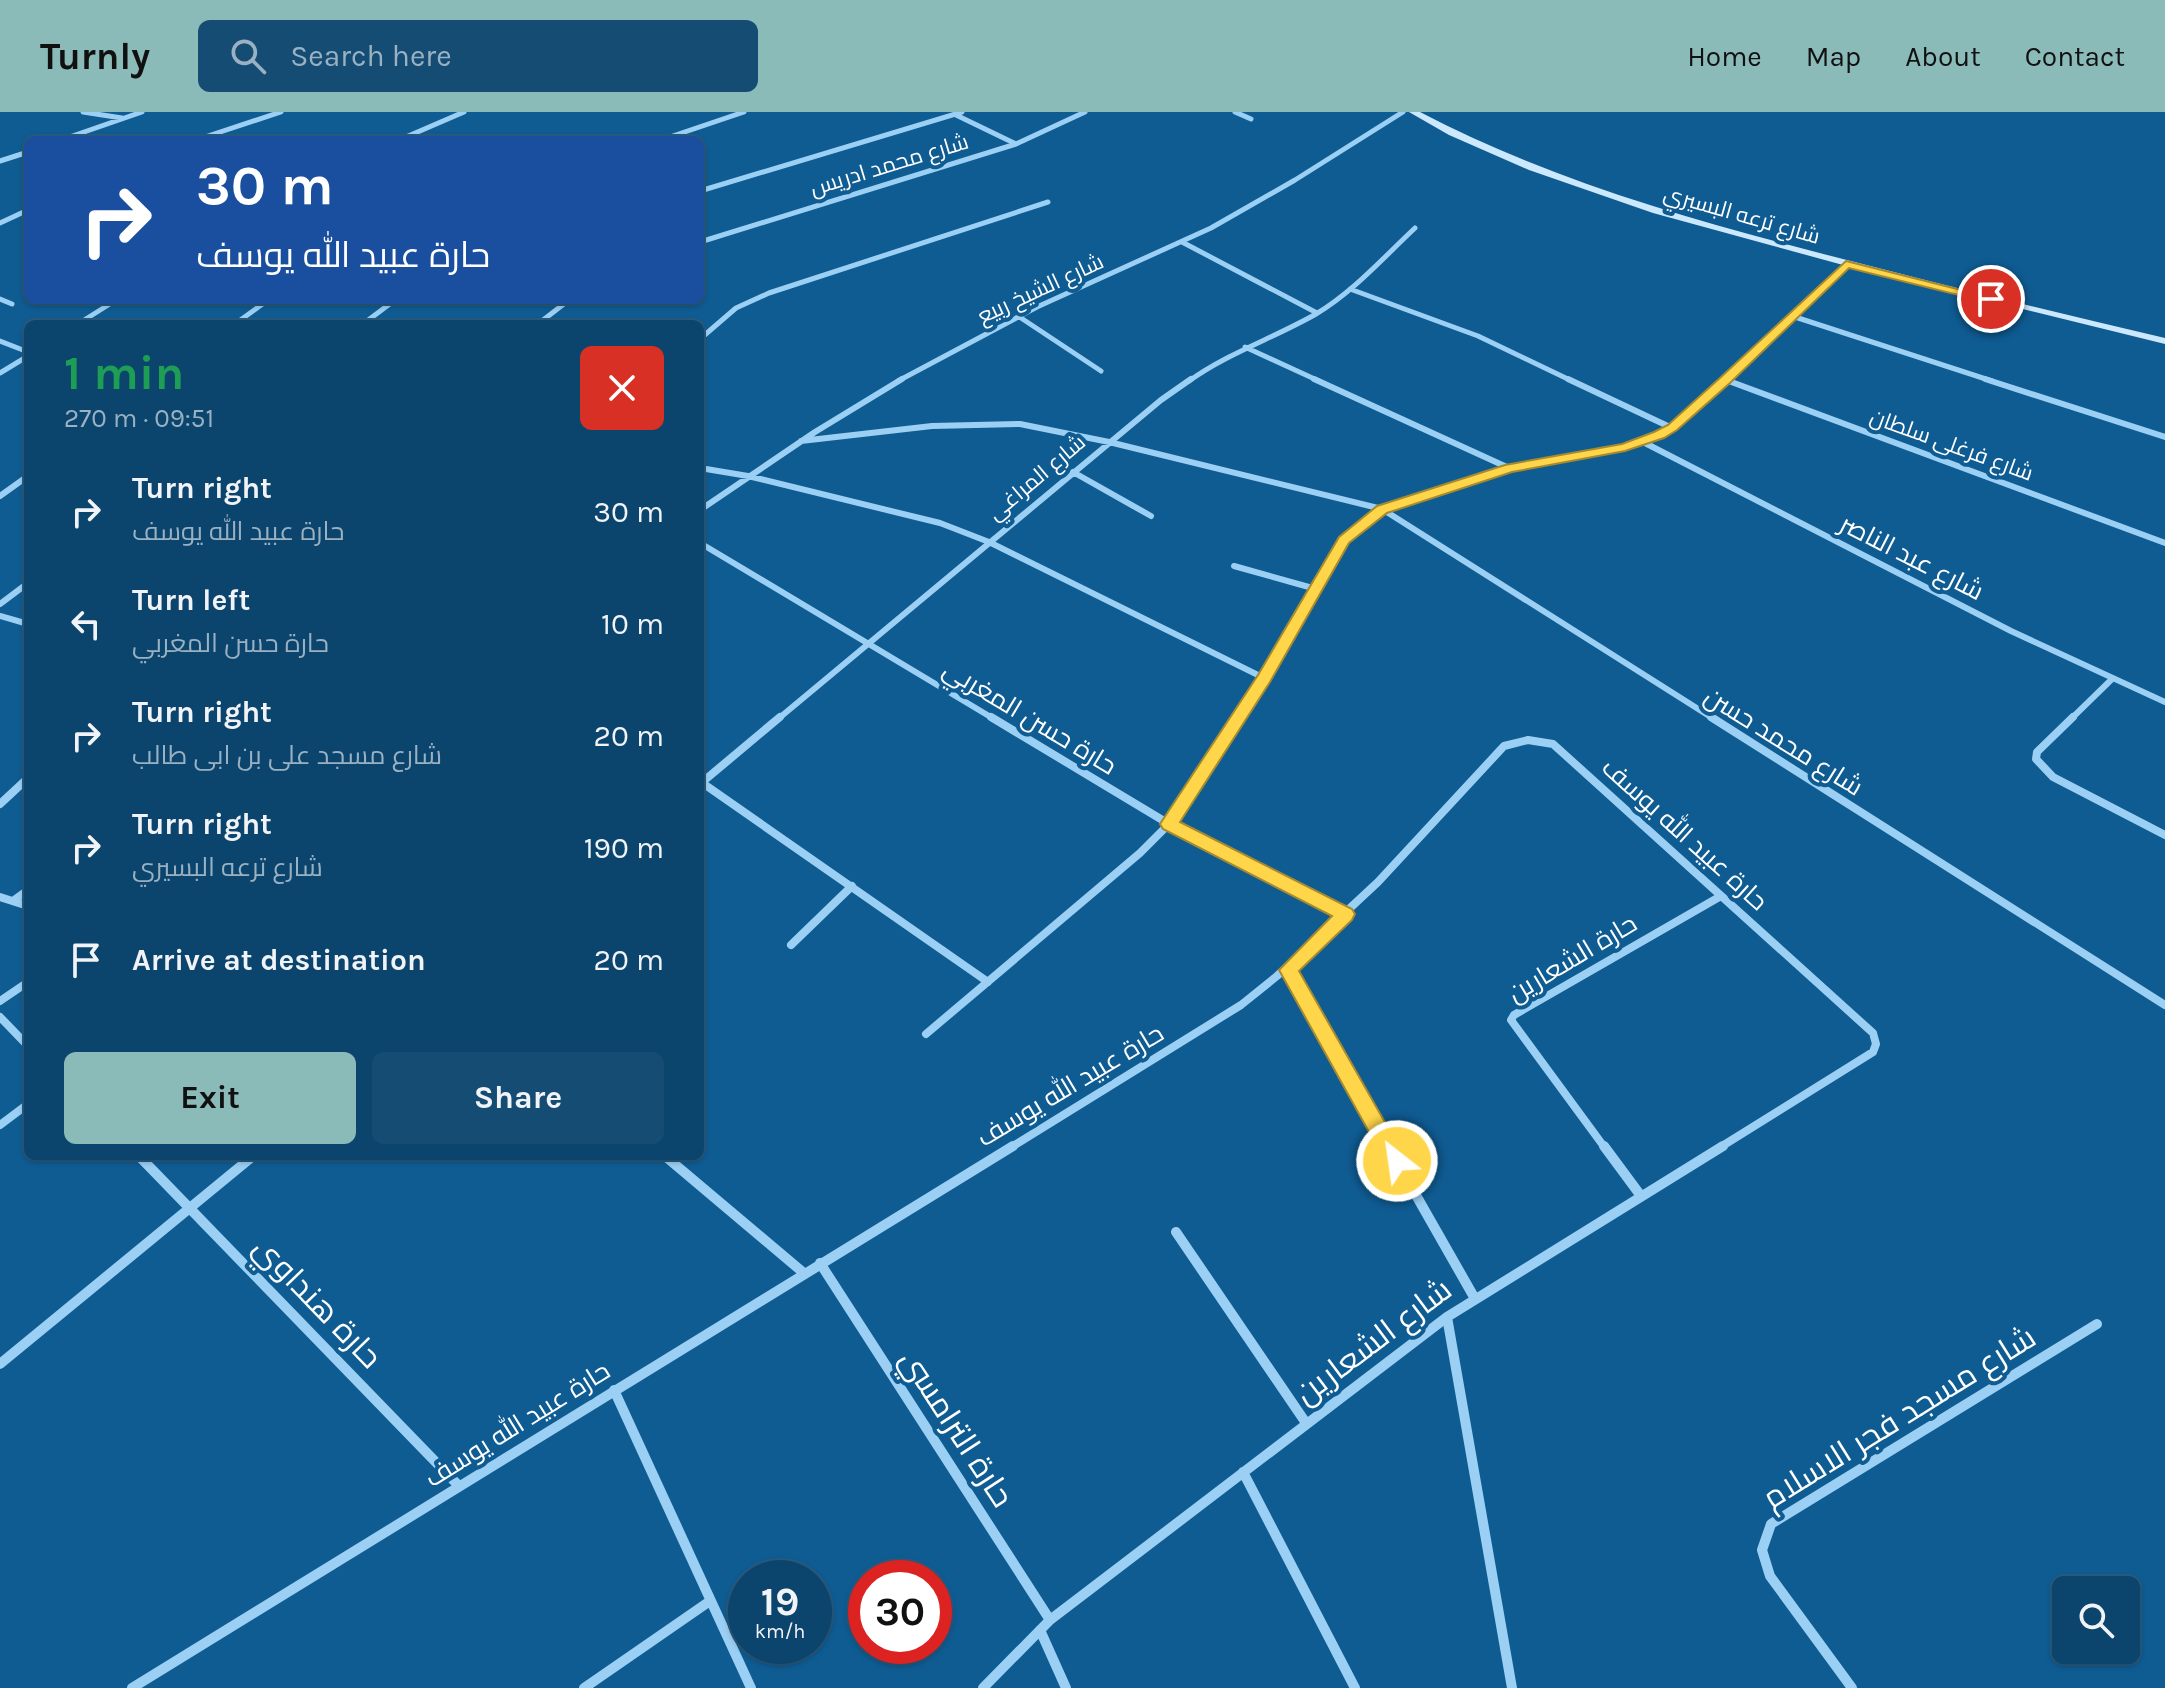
<!DOCTYPE html>
<meta charset="utf-8">
<style>
:root{--surface:#0b456e;--page:#144c73;--text:#f1f3f6;--muted:#9ab1c2;--line:#2b5d81;--accent:#8bbbb9}
body{margin:0;font-family:Karla,Cairo,sans-serif;background:var(--page);color:var(--text);height:100vh;display:flex;flex-direction:column;font-size:30px;white-space:nowrap}
*{box-sizing:border-box;margin:0}
p{font-size:26px;color:var(--muted)}
.icon{flex:none;width:44px;height:44px;fill:none;stroke:currentColor;stroke-width:2;stroke-linecap:round;stroke-linejoin:round}
.map{position:relative;flex:1;overflow:hidden}
.details{position:absolute;left:24px;top:208px;width:680px;height:840px;display:flex;flex-direction:column;background:var(--surface);border-radius:12px;box-shadow:0 2px 6px #0004,0 0 0 2px var(--line)}
.details>*{flex:none}
.hud{position:absolute;left:24px;top:24px;width:680px;height:168px;border-radius:12px;box-shadow:0 2px 6px #0004,0 0 0 2px var(--line);background:#1a4fa0;color:#fff;overflow:hidden}
.fabs{position:absolute;left:2052px;top:1464px;display:grid;gap:16px}
.fabs a{display:grid;place-items:center;width:88px;height:88px;border-radius:12px;background:var(--surface);box-shadow:0 2px 6px #0004,0 0 0 2px var(--line);font-size:40px}
.speed{position:absolute;left:728px;top:1448px;display:flex;gap:16px;font-size:40px;font-weight:700;text-align:center}
.speed>*{display:grid;place-content:center;width:104px;height:104px;border-radius:50%;background:var(--surface);box-shadow:0 2px 6px #0004,0 0 0 2px var(--line);line-height:1}
.speed small{font-size:20px;font-weight:400}
.speed .limit{border:12px solid #d22;background:#fff;color:#111}
.pin{position:absolute;display:grid;place-items:center;width:68px;height:68px;color:#fff;margin:-34px;border:4px solid #fff;border-radius:50%;box-shadow:0 2px 8px #0007}
.me{position:absolute;width:88px;margin:-44px;rotate:330deg;stroke-linejoin:round;filter:drop-shadow(0 0 6px #0008)}
.turn{display:flex;align-items:center;gap:28px;height:168px;padding:0 40px;font-size:36px}
.turn .icon{width:104px;height:104px;stroke-width:2.5}
.turn b{display:block;font-size:56px;line-height:68px}
.round{display:grid;place-items:center;flex:none;width:84px;height:84px;border-radius:12px;background:var(--page)}
.summary{display:flex;align-items:center;justify-content:space-between;height:136px;padding:0 40px}
h1{font-size:48px;font-weight:700;line-height:60px;color:#1e9e55}
.primary-button{display:flex;gap:16px;margin-top:auto;padding:16px 40px}
.primary-button a{flex:1;height:92px;border-radius:12px;background:var(--accent);color:#111;font-size:32px;font-weight:700;line-height:92px;text-align:center}
.primary-button a+a{background:var(--page);color:var(--text)}
ul{padding:0;list-style:none}
li{display:flex;align-items:center;gap:24px;height:112px;padding:0 40px}
li div{flex:1}
li b{display:block;font-size:30px}
li em{font-style:normal}
header{display:flex;align-items:center;gap:48px;box-sizing:border-box;height:112px;padding:0 40px;background:var(--accent);color:#111}
header strong{font-size:38px}
nav{display:flex;gap:44px;margin-inline-start:auto;font-size:28px}
.search{width:560px;height:72px;background:var(--page);display:flex;align-items:center;gap:20px;box-sizing:border-box;padding:0 28px;border-radius:12px;color:var(--muted);font-size:30px}
.map>svg:first-child{display:block}
.lines{fill:none;stroke-linecap:round;stroke-linejoin:round}
.street-far3{stroke:#9bd0f4;stroke-width:5}
.street-far2{stroke:#9bd0f4;stroke-width:6}
.street-far1{stroke:#9bd0f4;stroke-width:8}
.street{stroke:#9bd0f4;stroke-width:10}
.secondary{fill:#cbe8fd;fill-rule:evenodd}
.route{fill:#ffd54a;stroke:#a68a30;stroke-width:2}
.labels{text-anchor:middle;stroke-width:8;stroke-linejoin:round;paint-order:stroke}
.far-street-label{font-size:22px;fill:#fff;stroke:#0f5c93}
.street-label{font-size:26px;fill:#fff;stroke:#0f5c93}
.near-street-label{font-size:32px;fill:#fff;stroke:#0f5c93}
</style>
<header>
<strong>Turnly</strong>
<div class="search"><svg class="icon" aria-label="search" viewBox="0 0 24 24"><circle cx="10" cy="10" r="6"/><path d="M15 15l6 6"/></svg>Search here</div>
<nav><a>Home</a><a>Map</a><a>About</a><a>Contact</a></nav>
</header>
<div class="map">
<svg width="2165" height="1576" viewBox="0 0 2165 1576">
<rect width="100%" height="100%" fill="#0f5c93"/>
<g class="lines">
<path class="street-far3" d="M83 0 122 6
M1235 0 1251 7
M956 3 1016 32
M61 28 142 0
M196 28 281 0
M399 28 464 0
M661 28 744 0
M0 49 28 40
M700 79 962 0
M0 111 28 98
M700 130 1016 32 1085 0
M1182 130 1317 201
M1350 177 1478 224 1572 269
M0 187 12 192
M1018 204 1101 259
M1792 204 1992 269
M78 212 116 188
M235 212 268 188
M363 212 395 188
M538 212 569 188
M700 227 736 196 769 181 1048 90
M0 229 28 240
M1245 235 1319 269
M0 261 28 244
M898 269 1037 195 1211 116 1295 68 1403 0
M1189 269C1228 241 1274 226 1316 202 1353 180 1384 145 1415 116
M1725 269 1846 152"/>
<path class="street-far2" d="M1314 267 1509 356
M1568 267 1672 316
M1985 267 2165 325
M1726 268 2165 431
M801 329 932 314 1020 312 1109 330 1382 397 1714 607
M1643 330 2011 519 2165 590
M700 356 748 364 940 411 989 430 1264 566
M1073 360 1151 404
M0 384 28 364
M700 398 815 320 902 267
M700 431 994 607
M1234 454 1316 477
M0 492 28 471
M0 504 28 512
M778 607 1161 288 1191 267
M1237 607 1336 441 1354 417 1382 397 1509 356 1625 335 1659 323 1672 316 1727 267
M2071 607 2112 567"/>
<path class="street-far1" d="M991 605 1169 712 1346 802
M1711 605 2165 893
M2073 605 2037 640 2036 647 2053 665 2165 723
M701 670 988 870
M700 672 780 605
M0 692 28 666
M0 785 28 794
M13 789 28 778
M791 833 852 774
M1288 858 1389 1036
M0 889 28 870
M0 905 28 934
M926 922 1140 741 1169 712 1239 605
M0 1013 28 992
M1010 1036 1241 893 1277 864 1378 770 1504 634 1528 628 1553 632 1873 921 1876 932 1873 940 1719 1036
M1605 1036 1511 908 1514 903 1721 784"/>
<path class="street" d="M1388 1034 1474 1185
M1604 1034 1641 1084
M139 1044 458 1373
M665 1044 805 1162
M1176 1120 1306 1311
M820 1151 1050 1508
M1447 1205 1512 1576
M0 1252 253 1044
M614 1278 751 1576
M1243 1360 1355 1576
M1040 1518 1066 1576
M132 1576 1013 1034
M584 1576 710 1489
M983 1576 1050 1508 1447 1205 1723 1034
M1852 1576 1770 1464 1762 1438 1771 1412 2097 1212"/>
<path class="secondary" d="M1409 0H1420C1544 65 1678 104 1812 139 1930 170 2047 198 2165 226V232L1843 153 1653 101 1529 58 1449 23Z"/>
</g>
<path class="route" d="M1846 149 1997 187 1991 191 1849 156 1730 271 1677 318 1664 326 1625 339 1512 360 1387 401 1349 431 1270 570 1180 710 1352 797 1355 802 1352 808 1299 859 1407 1049 1404 1056 1397 1058 1389 1056 1279 858 1332 804 1163 717 1160 712 1258 563 1339 425 1377 394 1505 353 1622 332 1654 320 1668 313 1721 265Z"/>
<g class="labels">
<g class="far-street-label">
<text transform="translate(889 52) rotate(-17)" y="8">شارع محمد ادريس</text>
<text transform="translate(1742 102) rotate(16)" y="8">شارع ترعه البسيري</text>
<text transform="translate(1040 176) rotate(-25)" y="8">شارع الشيخ ربيع</text>
<text transform="translate(1952 332) rotate(20)" y="8">شارع فرغلى سلطان</text>
<text transform="translate(1036 365) rotate(-40)" y="8">شارع المراغي</text>
</g>
<g class="street-label">
<text transform="translate(1912 445) rotate(27)" y="9">شارع عبد الناصر</text>
<text transform="translate(1030 605) rotate(31)" y="9">حارة حسن المغربي</text>
<text transform="translate(1784 629) rotate(32)" y="9">شارع محمد حسن</text>
<text transform="translate(1685 722) rotate(42)" y="9">حارة عبيد الله يوسف</text>
<text transform="translate(1572 846) rotate(-31)" y="9">حارة الشعارين</text>
<text transform="translate(1070 973) rotate(-31)" y="9">حارة عبيد الله يوسف</text>
<text transform="translate(517 1312) rotate(-32)" y="9">حارة عبيد الله يوسف</text>
</g>
<g class="near-street-label">
<text transform="translate(318 1190) rotate(46)" y="11">حارة هنداوي</text>
<text transform="translate(1373 1229) rotate(-37)" y="11">شارع الشعارين</text>
<text transform="translate(1899 1305) rotate(-32)" y="11">شارع مسجد فجر الاسلام</text>
<text transform="translate(957 1316) rotate(57)" y="11">حارة الترامسي</text>
</g>
</g>
</svg>
<div class="fabs">
<a><svg class="icon" aria-label="search" viewBox="0 0 24 24"><circle cx="10" cy="10" r="6"/><path d="M15 15l6 6"/></svg></a>
</div>
<div class="speed"><div>19<small>km/h</small></div><div class="limit">30</div></div>
<div class="pin" style="left:1991px;top:187px;background:#d93025"><svg class="icon" aria-label="arrive" viewBox="0 0 24 24"><path d="M6 21V4h12l-3 4 3 4H6"/></svg></div>
<svg class="me" style="left:1397px;top:1049px" viewBox="-20 -20 40 40"><circle r="17" fill="#ffd54a" stroke="#fff" stroke-width="3"/><path d="M0-11L8 9 0 5-8 9z" fill="#fff"/></svg>
<div class="hud">
<div class="turn"><svg class="icon" aria-label="right" viewBox="0 0 24 24"><path d="M7 20v-9h11M14 6l5 5-5 5"/></svg><div><b>30 m</b>حارة عبيد الله يوسف</div></div>
</div>
<section class="details">
<div class="summary"><div><h1>1 min</h1><p>270 m · 09:51</p></div><a class="round" style="background:#d93025;color:#fff"><svg class="icon" aria-label="close" viewBox="0 0 24 24"><path d="M6 6l12 12M18 6L6 18"/></svg></a></div>
<ul>
<li><svg class="icon" aria-label="right" viewBox="0 0 24 24"><path d="M7 20v-9h11M14 6l5 5-5 5"/></svg><div><b>Turn right</b><p>حارة عبيد الله يوسف</p></div><em>30 m</em></li>
<li><svg class="icon" aria-label="left" viewBox="0 0 24 24"><path d="M17 20v-9H6M10 6l-5 5 5 5"/></svg><div><b>Turn left</b><p>حارة حسن المغربي</p></div><em>10 m</em></li>
<li><svg class="icon" aria-label="right" viewBox="0 0 24 24"><path d="M7 20v-9h11M14 6l5 5-5 5"/></svg><div><b>Turn right</b><p>شارع مسجد على بن ابى طالب</p></div><em>20 m</em></li>
<li><svg class="icon" aria-label="right" viewBox="0 0 24 24"><path d="M7 20v-9h11M14 6l5 5-5 5"/></svg><div><b>Turn right</b><p>شارع ترعه البسيري</p></div><em>190 m</em></li>
<li><svg class="icon" aria-label="arrive" viewBox="0 0 24 24"><path d="M6 21V4h12l-3 4 3 4H6"/></svg><div><b>Arrive at destination</b></div><em>20 m</em></li>
</ul>
<div class="primary-button"><a>Exit</a><a>Share</a></div>
</section>
</div>
